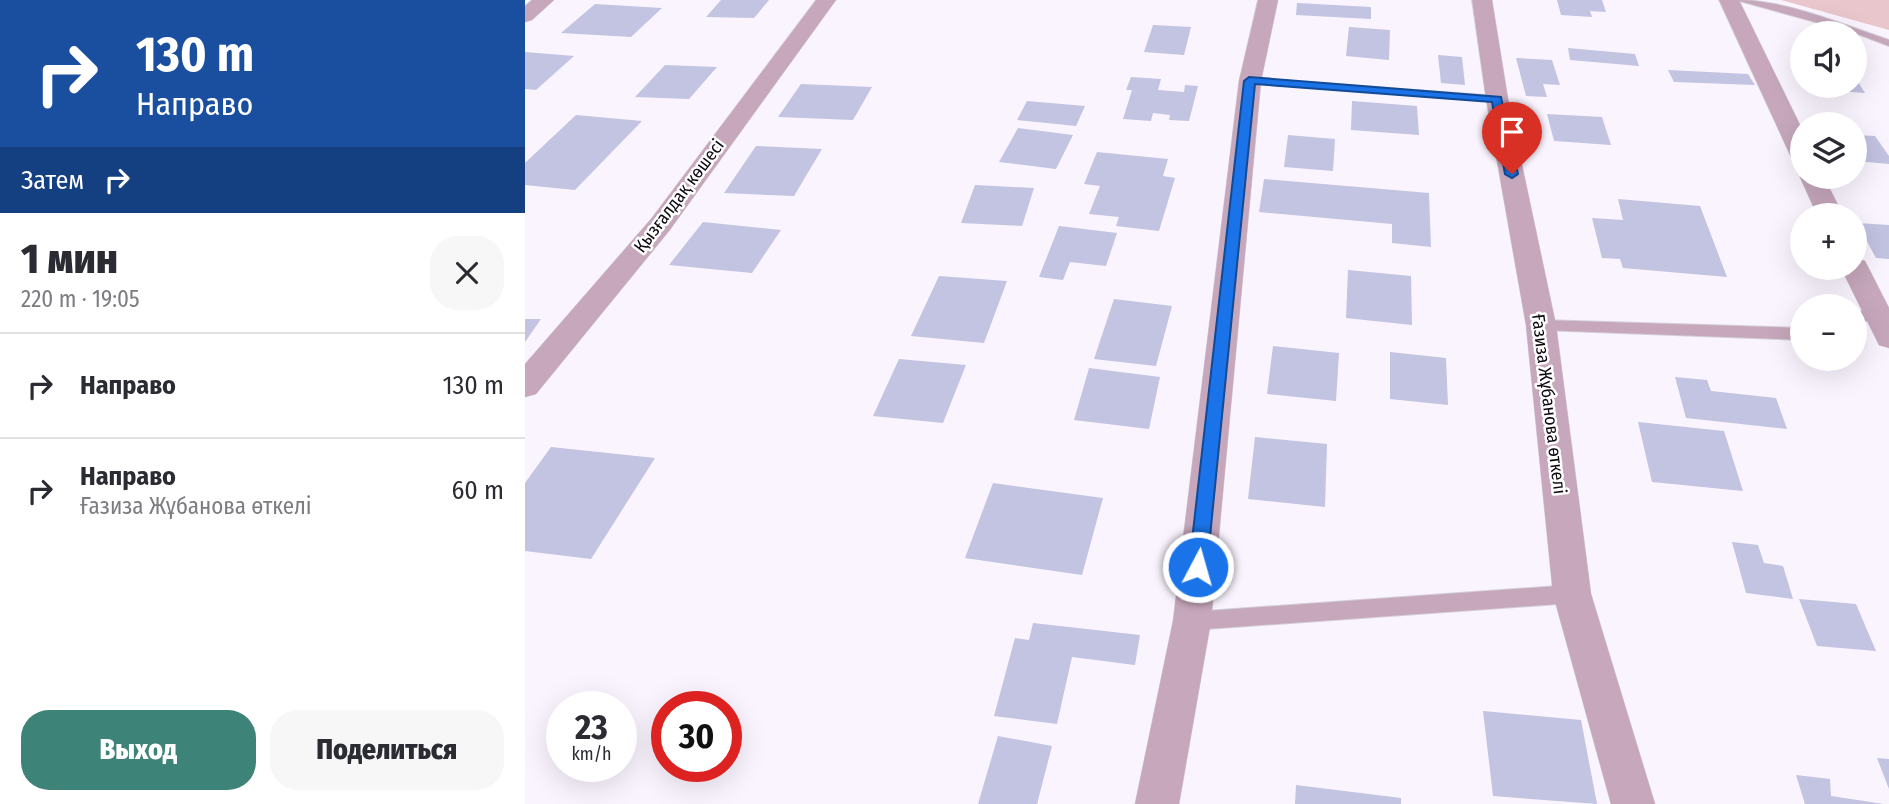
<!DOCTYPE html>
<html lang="ru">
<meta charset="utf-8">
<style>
:root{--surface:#fff;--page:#f7f7f7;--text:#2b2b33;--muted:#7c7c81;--line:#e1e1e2;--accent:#3e8377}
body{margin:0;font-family:"Fira Sans Condensed",sans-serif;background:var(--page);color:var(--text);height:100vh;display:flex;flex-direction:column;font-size:26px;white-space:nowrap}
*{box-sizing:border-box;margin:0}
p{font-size:23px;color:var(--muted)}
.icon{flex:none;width:38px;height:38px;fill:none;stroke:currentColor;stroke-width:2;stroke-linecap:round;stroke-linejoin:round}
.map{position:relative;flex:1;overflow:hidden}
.drawer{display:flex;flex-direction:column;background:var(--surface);width:525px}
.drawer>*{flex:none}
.guide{background:#1a4fa0;color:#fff;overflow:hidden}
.buttons{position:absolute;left:1265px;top:21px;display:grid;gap:14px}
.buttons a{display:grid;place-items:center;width:77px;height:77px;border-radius:50%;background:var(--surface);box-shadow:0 7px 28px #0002;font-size:35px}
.speed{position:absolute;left:21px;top:691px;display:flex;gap:14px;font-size:35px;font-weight:700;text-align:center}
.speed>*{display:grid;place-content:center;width:91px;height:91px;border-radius:50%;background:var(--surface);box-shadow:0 7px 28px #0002;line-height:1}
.speed small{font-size:18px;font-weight:400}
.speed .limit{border:10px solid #d22;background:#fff;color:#111}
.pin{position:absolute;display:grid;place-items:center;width:60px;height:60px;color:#fff;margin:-72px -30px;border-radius:50% 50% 50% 0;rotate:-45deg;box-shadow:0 0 7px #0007}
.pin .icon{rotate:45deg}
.me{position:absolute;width:77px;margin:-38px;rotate:6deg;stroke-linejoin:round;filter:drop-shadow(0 0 5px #0008)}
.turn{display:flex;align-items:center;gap:24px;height:147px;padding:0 21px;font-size:32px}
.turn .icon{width:91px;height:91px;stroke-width:2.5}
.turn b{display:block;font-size:49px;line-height:60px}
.then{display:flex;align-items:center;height:66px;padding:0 21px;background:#0003;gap:14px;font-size:26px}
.round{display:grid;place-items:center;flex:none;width:74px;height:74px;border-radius:28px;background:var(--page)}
.summary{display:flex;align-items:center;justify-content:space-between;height:119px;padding:0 21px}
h1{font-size:42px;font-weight:800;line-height:52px}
.primary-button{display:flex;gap:14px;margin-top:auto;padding:14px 21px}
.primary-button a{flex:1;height:80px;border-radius:28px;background:var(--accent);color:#fff;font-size:28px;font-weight:800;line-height:80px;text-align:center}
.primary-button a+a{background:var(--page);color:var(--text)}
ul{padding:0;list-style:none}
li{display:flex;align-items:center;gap:21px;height:105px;padding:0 21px;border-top:2px solid var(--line)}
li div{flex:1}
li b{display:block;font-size:26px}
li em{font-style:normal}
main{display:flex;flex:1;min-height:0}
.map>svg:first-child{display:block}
.green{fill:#e9c5cc}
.building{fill:#c3c3e2}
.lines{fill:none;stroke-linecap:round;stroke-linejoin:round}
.lane-casing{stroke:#d4ced8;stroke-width:2}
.street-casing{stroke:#d4ced8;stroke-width:1}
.lane{fill:#c6a7bc;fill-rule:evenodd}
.street{fill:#c6a7bc;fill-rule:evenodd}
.route{fill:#1a73e8;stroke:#114b97;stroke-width:2}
.labels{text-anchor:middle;stroke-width:5;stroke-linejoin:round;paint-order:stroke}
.street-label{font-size:18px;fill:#0e0911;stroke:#fff}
</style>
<main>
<section class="drawer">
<div class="guide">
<div class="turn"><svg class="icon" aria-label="right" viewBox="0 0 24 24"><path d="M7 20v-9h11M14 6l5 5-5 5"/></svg><div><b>130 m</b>Направо</div></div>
<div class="then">Затем<svg class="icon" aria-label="right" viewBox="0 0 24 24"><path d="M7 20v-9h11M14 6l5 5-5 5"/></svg></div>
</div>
<div class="summary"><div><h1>1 мин</h1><p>220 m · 19:05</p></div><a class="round"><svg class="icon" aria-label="close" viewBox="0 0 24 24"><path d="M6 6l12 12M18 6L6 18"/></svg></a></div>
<ul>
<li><svg class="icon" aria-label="right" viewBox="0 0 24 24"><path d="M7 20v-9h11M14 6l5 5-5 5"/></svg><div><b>Направо</b></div><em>130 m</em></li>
<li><svg class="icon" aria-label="right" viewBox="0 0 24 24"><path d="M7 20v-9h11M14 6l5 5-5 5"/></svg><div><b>Направо</b><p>Ғазиза Жұбанова өткелі</p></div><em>60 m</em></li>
</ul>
<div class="primary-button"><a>Выход</a><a>Поделиться</a></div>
</section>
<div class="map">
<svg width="1364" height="804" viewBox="0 0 1364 804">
<rect width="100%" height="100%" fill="#faf4fe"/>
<path class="green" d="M1256 0H1364V30Z"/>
<path class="building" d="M196 0H244L229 18 181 17Z
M1032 0H1077L1081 12 1065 11 1067 17 1036 15Z
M772 3 846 7V19L771 15Z
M70 4 137 8 106 37 36 33Z
M628 25 666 27 659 55 619 52Z
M824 27 865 30 864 60 821 56Z
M1043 48 1110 54 1114 66 1045 60Z
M0 52 49 56 11 90 0 89Z
M913 55 937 57 940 85 916 83Z
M991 58 1027 60 1035 85 1018 84 1022 97 1001 96Z
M140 65 192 67 164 99 110 97Z
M1143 70 1223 74 1230 85 1149 82Z
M606 77 636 79 633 90 659 92 660 85 673 86 664 121 644 120 645 115 628 113 626 121 598 119 607 90H601Z
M1330 77 1340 93 1285 89 1284 86H1330Z
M276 84 347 87 328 120 253 117Z
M502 101 560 106 551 126 492 120Z
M827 101 892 106 894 135 826 130Z
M1022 114 1077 117 1086 145 1029 141Z
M51 115 117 121 50 190 0 185V163Z
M493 128 548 135 531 169 474 162Z
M763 135 810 139 808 171 759 167Z
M1330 135 1350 136 1364 156V164L1330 161Z
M231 146 297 149 269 196 199 193Z
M572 152 643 159 638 176 650 178 634 231 591 226 594 217 564 214 575 186 559 184Z
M739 179 904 193 906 247 867 243V224L734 212Z
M450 185 509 188 497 226 436 223Z
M1093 199 1175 206 1202 277 1098 268 1095 259 1077 258 1067 218 1098 220Z
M178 222 256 230 227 273 144 265Z
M1332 223 1364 225V259L1351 258Z
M534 226 592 233 581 266 545 262 538 280 514 277Z
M823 270 886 276 887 325 821 318Z
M414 276 482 281 459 343 386 336Z
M589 299 647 306 631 366 569 359Z
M0 319H16L0 342Z
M748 346 814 353 811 401 742 394Z
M865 352 921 358 923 405 865 399Z
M374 359 441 365 418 423 348 416Z
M564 368 635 377 624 429 549 420Z
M1150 377 1182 380 1186 391 1251 398 1262 429 1161 418Z
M1113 422 1199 431 1218 491 1127 482Z
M730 437 802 444 800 507 723 499Z
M26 447 130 458 66 559 0 551V483Z
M468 483 578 498 557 575 440 558Z
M1207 542 1233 545 1239 563 1258 566 1268 599 1221 593Z
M1274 599 1331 604 1351 651 1292 646Z
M508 623 615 635 610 665 547 657 532 724 469 716 490 638 504 640Z
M958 711 1056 720 1072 804 968 796Z
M473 736 527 746 512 804H453Z
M1352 758 1364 759V789Z
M1271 775 1305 779 1306 796 1359 804H1280Z
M771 785 876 798V804H770Z"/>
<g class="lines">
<g class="lane-casing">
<path id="lane" d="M1211 0C1262 0 1316 24 1364 40V46L1330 33Z
M725 78 972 96 978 99 972 102 721 83V79Z
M1351 307 1363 309V317L1330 323V313Z
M1016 320 1278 328V340L1016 330 1009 325Z
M1047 585 1054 588 1056 594 1054 600 1047 603 667 630 660 628 657 621 660 614 667 612Z"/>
</g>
<g class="street-casing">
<path id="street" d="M7 0H29L7 20 0 22V6Z
M291 0H311L144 231 11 394 0 397V364L126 219Z
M733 0H753L736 81 686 621 654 804H610L648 621 714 81Z
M947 0H967L983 99 1031 325 1066 594 1130 804H1086L1028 594 1001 325 961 99Z
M1194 0H1214L1278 131V164L1269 162 1266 157Z
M1278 173V177H1299L1318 215H1292L1275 177Z
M1330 258 1340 261 1364 308V348L1354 345 1316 268H1330Z"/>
</g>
<use href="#lane" class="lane"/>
<use href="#street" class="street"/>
</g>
<path class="route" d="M724 77 976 97 993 174 987 178 980 174 967 102 730 84 682 567 679 573 673 575 666 573 664 567 719 81Z"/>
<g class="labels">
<g class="street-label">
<text transform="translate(154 196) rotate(-53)" y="6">Қызғалдақ көшесі</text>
<text transform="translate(1024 404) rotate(83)" y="6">Ғазиза Жұбанова өткелі</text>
</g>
</g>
</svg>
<div class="buttons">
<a><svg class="icon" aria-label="sound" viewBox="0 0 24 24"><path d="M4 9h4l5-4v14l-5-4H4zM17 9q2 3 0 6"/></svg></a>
<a><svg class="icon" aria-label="layers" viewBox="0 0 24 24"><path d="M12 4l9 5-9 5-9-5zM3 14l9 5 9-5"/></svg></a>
<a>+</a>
<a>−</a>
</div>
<div class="speed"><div>23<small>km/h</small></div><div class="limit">30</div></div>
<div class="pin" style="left:987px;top:174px;background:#d93025"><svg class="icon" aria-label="arrive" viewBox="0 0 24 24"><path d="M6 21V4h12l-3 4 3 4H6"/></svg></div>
<svg class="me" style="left:673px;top:567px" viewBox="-20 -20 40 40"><circle r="17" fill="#1a73e8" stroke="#fff" stroke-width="3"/><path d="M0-11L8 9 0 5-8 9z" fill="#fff"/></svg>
</div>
</main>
